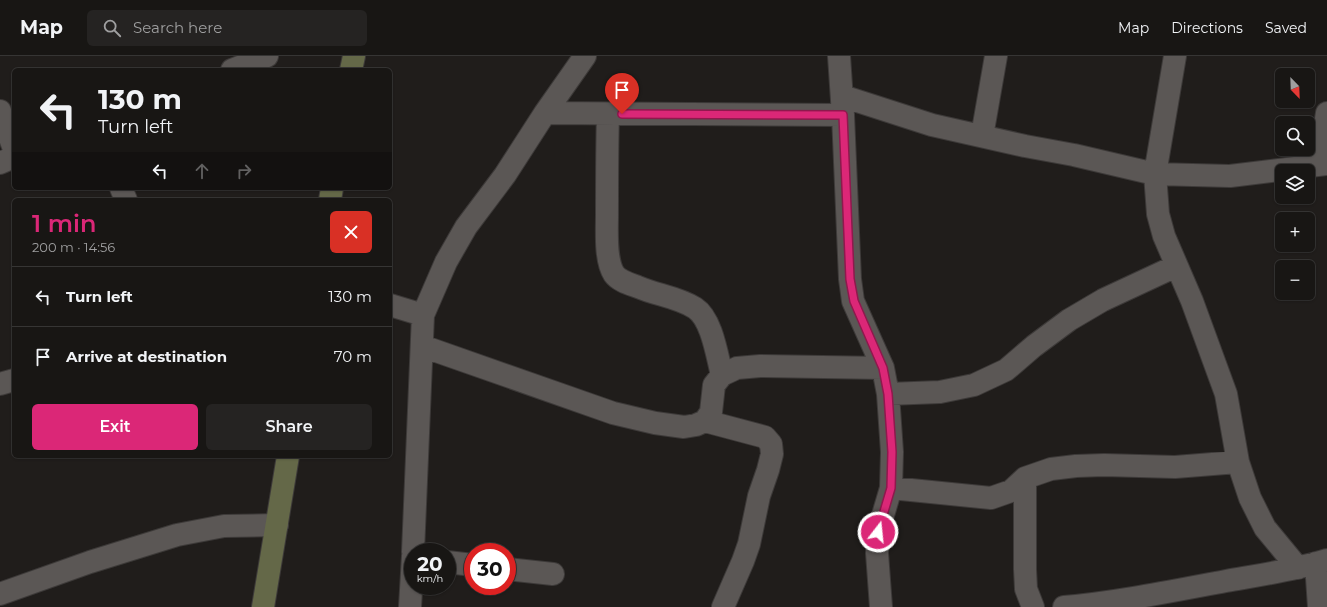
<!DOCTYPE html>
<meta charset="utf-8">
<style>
:root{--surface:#181614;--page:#252322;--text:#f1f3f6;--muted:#9f9fa0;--line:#363534;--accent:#db2777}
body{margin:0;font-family:Montserrat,sans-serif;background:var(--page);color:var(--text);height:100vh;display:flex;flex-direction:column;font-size:15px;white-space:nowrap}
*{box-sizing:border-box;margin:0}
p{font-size:13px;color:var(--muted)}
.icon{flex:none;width:22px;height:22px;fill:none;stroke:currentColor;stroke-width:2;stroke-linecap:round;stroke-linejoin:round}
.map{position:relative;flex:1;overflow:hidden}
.sheet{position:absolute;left:12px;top:142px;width:380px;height:260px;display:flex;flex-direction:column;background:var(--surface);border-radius:6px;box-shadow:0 1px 3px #0004,0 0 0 1px var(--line)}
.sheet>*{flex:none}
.top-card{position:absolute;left:12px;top:12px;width:380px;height:122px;border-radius:6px;box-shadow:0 1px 3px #0004,0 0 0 1px var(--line);background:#181614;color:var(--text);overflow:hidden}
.needle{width:26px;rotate:157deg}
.fabs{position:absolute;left:1275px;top:12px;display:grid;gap:8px}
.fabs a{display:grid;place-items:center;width:40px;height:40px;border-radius:6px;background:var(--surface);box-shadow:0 1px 3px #0004,0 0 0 1px var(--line);font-size:20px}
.speed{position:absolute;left:404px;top:487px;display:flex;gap:8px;font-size:20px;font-weight:700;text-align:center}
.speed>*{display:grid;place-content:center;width:52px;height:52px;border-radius:50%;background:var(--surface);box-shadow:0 1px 3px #0004,0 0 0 1px var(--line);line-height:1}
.speed small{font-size:10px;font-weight:400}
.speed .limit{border:6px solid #d22;background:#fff;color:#111}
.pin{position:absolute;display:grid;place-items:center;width:34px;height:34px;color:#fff;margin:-41px -17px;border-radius:50% 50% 50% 0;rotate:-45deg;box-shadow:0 0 4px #0007}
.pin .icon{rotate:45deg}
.me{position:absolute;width:44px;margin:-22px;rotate:16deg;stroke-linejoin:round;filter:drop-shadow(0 0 3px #0008)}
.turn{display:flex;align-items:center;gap:14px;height:84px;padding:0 20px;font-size:18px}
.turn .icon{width:52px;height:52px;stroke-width:2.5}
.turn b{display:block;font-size:28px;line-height:34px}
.lanes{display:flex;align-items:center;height:38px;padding:0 20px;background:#0003;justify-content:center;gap:20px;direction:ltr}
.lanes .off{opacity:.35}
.round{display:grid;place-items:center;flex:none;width:42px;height:42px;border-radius:6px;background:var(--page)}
.overview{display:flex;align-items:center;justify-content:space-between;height:68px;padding:0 20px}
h1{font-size:24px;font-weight:600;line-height:30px;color:var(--accent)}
.button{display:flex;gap:8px;margin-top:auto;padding:8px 20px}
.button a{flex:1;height:46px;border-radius:6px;background:var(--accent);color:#fff;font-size:16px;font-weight:600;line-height:46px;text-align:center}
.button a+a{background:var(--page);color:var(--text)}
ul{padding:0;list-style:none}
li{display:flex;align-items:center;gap:12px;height:60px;padding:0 20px;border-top:1px solid var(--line)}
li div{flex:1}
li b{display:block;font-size:15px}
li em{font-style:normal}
header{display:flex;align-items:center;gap:24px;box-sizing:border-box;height:56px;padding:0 20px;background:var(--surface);border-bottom:1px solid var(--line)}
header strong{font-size:19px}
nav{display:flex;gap:22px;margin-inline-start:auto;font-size:14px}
.search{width:280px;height:36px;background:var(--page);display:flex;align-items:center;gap:10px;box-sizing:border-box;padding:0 14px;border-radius:6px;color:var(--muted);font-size:15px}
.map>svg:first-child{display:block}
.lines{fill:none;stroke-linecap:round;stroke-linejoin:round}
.street-casing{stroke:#3d3a39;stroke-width:24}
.secondary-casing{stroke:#3d3a39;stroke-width:24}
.street{stroke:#5b5755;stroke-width:22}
.secondary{stroke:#646848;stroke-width:22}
.route-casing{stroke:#8e194d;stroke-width:10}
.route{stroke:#db2777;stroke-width:7}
</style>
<header>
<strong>Map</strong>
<div class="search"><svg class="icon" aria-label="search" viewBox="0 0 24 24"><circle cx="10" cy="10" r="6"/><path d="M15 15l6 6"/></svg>Search here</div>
<nav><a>Map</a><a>Directions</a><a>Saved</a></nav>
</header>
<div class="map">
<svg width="1327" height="551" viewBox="0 0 1327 551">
<rect width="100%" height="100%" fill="#201d1b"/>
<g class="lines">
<g class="street-casing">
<path id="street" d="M839 0 843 59 850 223 853 245 883 312 888 338 892 396 891 432 878 476 877 497 881 551
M1175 0 1155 118 1158 158 1164 180 1192 245 1226 338 1238 406 1250 442 1265 472 1298 512
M232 14 267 0
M842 40 932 69 1025 90 1074 99 1155 118 1230 120 1327 108
M0 55 14 93
M545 57 843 59
M608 58C607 91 607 125 607 158 607 175 605 204 614 218 619 225 630 228 638 231 656 239 678 241 695 252 712 263 717 300 722 319
M982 80 996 0
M0 107 14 101
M1319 109 1327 57
M121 132 126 144
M390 249 423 259
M422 290 613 357 655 367 684 371 696 369 705 365 711 356 714 329 722 319 737 312 760 310 883 312
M0 328 14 324
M888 338 940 336 974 329 1006 314 1034 290 1069 264 1103 244 1176 210
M705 365 765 381 771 388 772 398 768 414 759 440 749 488 743 505 723 551
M1025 422V513L1026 533 1033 551
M891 432 991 442 1011 435 1025 422 1051 413 1076 410 1104 409 1175 411 1238 406
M413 496 423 259 446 206 466 171 505 119 545 57 585 0
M447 506 473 509
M1316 507 1319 551
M507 513 553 518
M0 538 90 506 177 479 224 470 277 469
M410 551 413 500
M1064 551C1119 546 1172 535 1226 525 1260 519 1295 514 1327 504"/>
</g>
<g class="secondary-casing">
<path id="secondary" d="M351 14 354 0
M330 144 332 132
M263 551 288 400"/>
</g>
<use href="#street" class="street"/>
<use href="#secondary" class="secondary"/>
</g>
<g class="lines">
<g class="route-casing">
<path id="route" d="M622 58 843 59 850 223 854 245 883 312 888 338 892 396 891 432 878 476"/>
</g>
<use href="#route" class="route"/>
</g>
</svg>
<div class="fabs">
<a><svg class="needle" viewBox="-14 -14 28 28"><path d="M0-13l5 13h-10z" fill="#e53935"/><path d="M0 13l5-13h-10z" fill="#9f9fa0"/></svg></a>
<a><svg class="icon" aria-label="search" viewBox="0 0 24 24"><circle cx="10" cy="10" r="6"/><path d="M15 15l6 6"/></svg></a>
<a><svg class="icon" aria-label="layers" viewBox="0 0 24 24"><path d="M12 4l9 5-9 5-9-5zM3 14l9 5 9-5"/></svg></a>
<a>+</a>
<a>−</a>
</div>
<div class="speed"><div>20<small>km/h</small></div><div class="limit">30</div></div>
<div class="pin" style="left:622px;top:58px;background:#d93025"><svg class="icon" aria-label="arrive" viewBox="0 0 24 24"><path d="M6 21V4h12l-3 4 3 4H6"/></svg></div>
<svg class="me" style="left:878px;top:476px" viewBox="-20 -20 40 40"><circle r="17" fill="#db2777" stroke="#fff" stroke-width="3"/><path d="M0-11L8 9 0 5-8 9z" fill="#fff"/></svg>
<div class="top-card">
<div class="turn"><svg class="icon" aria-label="left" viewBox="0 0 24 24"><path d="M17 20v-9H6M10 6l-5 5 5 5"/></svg><div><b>130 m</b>Turn left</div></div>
<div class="lanes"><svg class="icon" aria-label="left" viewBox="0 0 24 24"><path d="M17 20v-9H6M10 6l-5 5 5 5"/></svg><svg class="icon off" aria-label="ahead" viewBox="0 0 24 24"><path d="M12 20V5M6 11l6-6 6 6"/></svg><svg class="icon off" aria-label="right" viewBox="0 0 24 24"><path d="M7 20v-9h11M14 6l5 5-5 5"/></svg></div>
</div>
<section class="sheet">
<div class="overview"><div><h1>1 min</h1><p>200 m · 14:56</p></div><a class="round" style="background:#d93025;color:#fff"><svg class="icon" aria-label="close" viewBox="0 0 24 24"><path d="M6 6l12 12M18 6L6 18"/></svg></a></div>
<ul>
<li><svg class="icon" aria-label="left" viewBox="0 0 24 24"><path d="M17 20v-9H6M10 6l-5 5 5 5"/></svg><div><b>Turn left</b></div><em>130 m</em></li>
<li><svg class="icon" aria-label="arrive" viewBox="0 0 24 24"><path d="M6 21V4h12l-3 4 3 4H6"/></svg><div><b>Arrive at destination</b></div><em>70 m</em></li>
</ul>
<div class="button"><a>Exit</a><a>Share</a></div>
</section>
</div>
